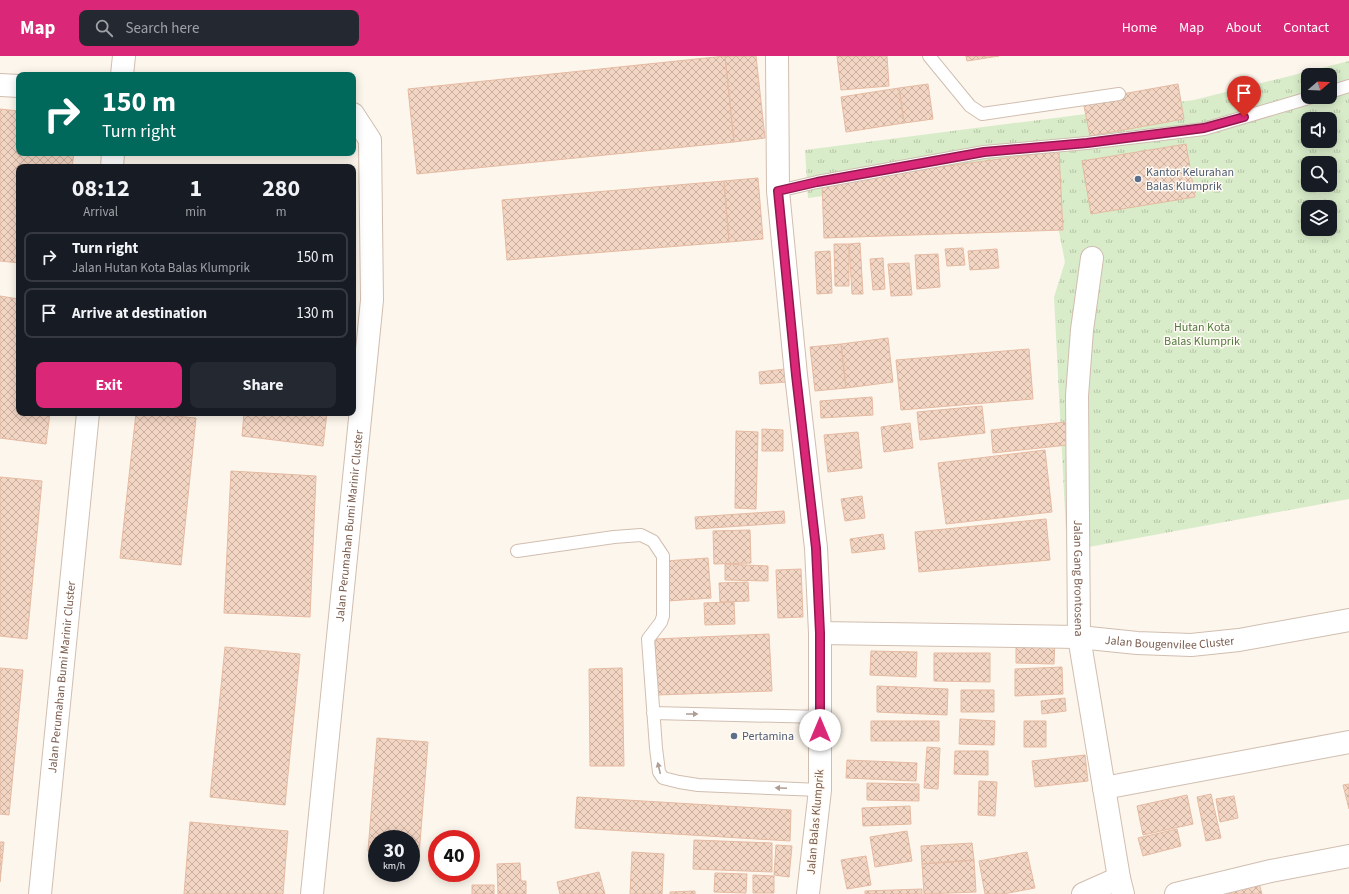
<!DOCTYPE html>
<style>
:root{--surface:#171b24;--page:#242831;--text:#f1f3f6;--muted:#9ea1a6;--line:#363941;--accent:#db2777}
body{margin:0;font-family:"Source Sans 3",sans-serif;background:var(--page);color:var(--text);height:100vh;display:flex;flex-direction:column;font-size:15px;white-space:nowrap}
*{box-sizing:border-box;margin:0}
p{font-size:13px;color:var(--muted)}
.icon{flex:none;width:22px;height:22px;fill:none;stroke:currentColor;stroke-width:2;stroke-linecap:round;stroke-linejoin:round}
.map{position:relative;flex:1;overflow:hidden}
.side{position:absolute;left:16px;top:108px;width:340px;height:252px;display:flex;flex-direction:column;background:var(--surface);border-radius:8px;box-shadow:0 2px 10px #0003}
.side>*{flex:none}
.guide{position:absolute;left:16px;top:16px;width:340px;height:84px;border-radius:8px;box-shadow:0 2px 10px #0003;background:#00695c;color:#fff;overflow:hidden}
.needle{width:26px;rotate:71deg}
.buttons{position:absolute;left:1301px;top:12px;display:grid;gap:8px}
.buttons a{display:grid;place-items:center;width:36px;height:36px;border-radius:8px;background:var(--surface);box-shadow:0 2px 10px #0003;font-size:20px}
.speed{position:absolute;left:368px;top:774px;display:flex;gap:8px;font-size:20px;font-weight:700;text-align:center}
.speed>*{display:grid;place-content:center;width:52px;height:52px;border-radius:50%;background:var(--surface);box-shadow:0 2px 10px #0003;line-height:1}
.speed small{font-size:10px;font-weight:400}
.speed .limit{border:6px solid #d22;background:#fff;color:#111}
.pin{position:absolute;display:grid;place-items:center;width:34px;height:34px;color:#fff;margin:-41px -17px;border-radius:50% 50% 50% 0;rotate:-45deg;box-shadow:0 0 4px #0007}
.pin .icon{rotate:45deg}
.me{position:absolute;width:44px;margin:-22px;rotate:0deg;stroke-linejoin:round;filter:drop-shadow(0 0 3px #0008)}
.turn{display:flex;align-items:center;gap:14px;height:84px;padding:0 20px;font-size:18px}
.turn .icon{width:52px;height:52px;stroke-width:2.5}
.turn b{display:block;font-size:28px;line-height:34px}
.eta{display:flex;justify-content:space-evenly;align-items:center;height:68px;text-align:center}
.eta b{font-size:24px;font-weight:700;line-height:28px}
.action{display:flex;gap:8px;margin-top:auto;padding:8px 20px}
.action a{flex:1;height:46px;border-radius:8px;background:var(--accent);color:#fff;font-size:16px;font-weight:700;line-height:46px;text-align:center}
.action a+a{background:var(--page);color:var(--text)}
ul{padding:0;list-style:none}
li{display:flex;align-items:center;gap:12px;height:50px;margin:0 8px 6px;padding:0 12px;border:2px solid var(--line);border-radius:8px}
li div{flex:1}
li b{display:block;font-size:15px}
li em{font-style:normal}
header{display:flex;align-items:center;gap:24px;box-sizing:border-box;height:56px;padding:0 20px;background:var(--accent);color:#fff}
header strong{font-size:19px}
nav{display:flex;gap:22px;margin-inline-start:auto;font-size:14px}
.search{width:280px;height:36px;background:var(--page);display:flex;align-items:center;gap:10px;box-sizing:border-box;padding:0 14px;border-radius:8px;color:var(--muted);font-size:15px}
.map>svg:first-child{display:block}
.park{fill:url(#park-tufts);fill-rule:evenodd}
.building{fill:url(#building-cross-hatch);stroke:#e6bba3}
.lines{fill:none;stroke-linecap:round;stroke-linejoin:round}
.service-casing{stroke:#d1beb0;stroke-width:14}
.minor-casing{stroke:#d1beb0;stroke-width:24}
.tertiary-casing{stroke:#d1beb0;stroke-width:24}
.service{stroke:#fff;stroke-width:12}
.minor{stroke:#fff;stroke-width:22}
.tertiary{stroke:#fff;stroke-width:22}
.oneway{fill:#af9d94}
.route-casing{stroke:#8e194d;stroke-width:10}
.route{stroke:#db2777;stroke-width:7}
.service-dot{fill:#5c6f8a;stroke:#fffaf3;stroke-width:1.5}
.labels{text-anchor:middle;stroke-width:3;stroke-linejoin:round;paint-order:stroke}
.service-label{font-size:12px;fill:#4e5e75;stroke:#fffaf3;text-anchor:start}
.park-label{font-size:12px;fill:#537a41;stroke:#fffaf3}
.street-label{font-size:12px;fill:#7a5c4d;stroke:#fffaf3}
</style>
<header>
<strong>Map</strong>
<div class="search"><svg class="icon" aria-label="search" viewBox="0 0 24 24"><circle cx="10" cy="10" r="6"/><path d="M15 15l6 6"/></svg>Search here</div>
<nav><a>Home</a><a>Map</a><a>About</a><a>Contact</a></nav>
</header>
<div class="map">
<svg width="1349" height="838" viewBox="0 0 1349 838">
<defs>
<pattern id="park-tufts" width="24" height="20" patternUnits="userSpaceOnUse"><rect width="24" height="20" fill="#d8ecc9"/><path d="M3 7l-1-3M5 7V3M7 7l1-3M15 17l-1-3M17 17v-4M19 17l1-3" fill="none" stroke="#b4c2a5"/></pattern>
<pattern id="building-cross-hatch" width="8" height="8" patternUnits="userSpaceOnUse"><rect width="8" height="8" fill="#f3d5c3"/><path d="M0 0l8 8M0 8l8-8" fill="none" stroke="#cab0a1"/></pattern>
</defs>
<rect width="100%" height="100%" fill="#fdf6ec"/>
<path class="park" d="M1349 5V443L1067 495 1054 241 1065 206 1046 110 808 142 805 94 1194 44ZM1308 19H1330V41H1308ZM1308 63H1330V85H1308ZM1308 107H1330V129H1308ZM1308 151H1330V173H1308Z"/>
<path class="building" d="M725 0 734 86 417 118 408 33Z
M725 0H756L765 82 734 86Z
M837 0H887L889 30 841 34Z
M966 0H999L967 5Z
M928 28 933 63 904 67 899 32Z
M1178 28 1184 63 1090 80 1083 45Z
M899 32 904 67 846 76 841 41Z
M0 53 19 55V97H74L72 111H19V207L0 205Z
M1186 88 1195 141 1091 158 1082 105Z
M1059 95 1063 174 824 182 822 127Z
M758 122 763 183 729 186 724 125Z
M724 125 729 186 507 204 502 144Z
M860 187 863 238H852L849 188Z
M834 188H849V230H835Z
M963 192 965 209 947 210 945 193Z
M997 193 999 212 970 214 968 195Z
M830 195 832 237 817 238 815 196Z
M938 198 940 231 917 233 915 199Z
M883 202 885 233 873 234 870 203Z
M909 207 912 239 891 240 888 208Z
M0 240 19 243V357H50L46 388 0 382Z
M888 282 893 326 846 332 841 288Z
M841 288 846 332 815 335 810 291Z
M1029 293 1033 343 901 354 896 304Z
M785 313 787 326 760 328 759 316Z
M872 341 873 359 821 362 820 345Z
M982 350 985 377 920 384 917 356Z
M136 357H148L196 362 181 509 120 502Z
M244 357H327L323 390 242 380Z
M1066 366 1068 389 993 397 991 374Z
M910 367 913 392 884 396 881 371Z
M762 373 783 374V395H762Z
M736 375 758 376 756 453 735 452Z
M858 376 862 412 828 416 824 379Z
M1045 394 1052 456 946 468 938 407Z
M231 415 316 420 310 561 224 557Z
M0 421 42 425 27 583 0 580Z
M862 440 865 462 845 465 841 443Z
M784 455 785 467 696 473 695 461Z
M1046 463 1050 504 919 516 915 476Z
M750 474 751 507 714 508 713 475Z
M883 478 885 493 852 497 850 483Z
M708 502 711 542 668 545 665 505Z
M725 508 768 510V525L725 524Z
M801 513 803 561 778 562 776 514Z
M748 526 749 545 720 546 719 527Z
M734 546 735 568 705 569 704 547Z
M769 578 772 635 657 639 655 583Z
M1016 581 1055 583 1054 608 1016 607Z
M225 591 300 598 285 749 210 741Z
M871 595 917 596 916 621 870 619Z
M934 597H990V626L934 625Z
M1062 611 1063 638 1015 640V613Z
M0 612 23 614 9 759 0 758Z
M622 612 624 710H590L589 613Z
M877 630 948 633 947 659 877 656Z
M961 634H994V656H961Z
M1065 642 1066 655 1042 658 1041 645Z
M960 663 995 665 994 689 959 688Z
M871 665H939V685H871Z
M1024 665H1046V691H1024Z
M377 682 428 686 419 799H411V783H377V796L368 795Z
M927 691 940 692 938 733 924 732Z
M955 695H988V719L954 718Z
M1085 699 1088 725 1035 731 1032 705Z
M847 704 917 707 916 725 846 722Z
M979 725 997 726 995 760 978 759Z
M867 727 919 728V745L867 744Z
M1349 728V753L1343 729Z
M1211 738 1221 782 1206 785 1197 741Z
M1187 739 1193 768 1143 779 1137 750Z
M1234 740 1238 762 1220 766 1216 743Z
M577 741 791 754 790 785 575 772Z
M910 750 911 768 863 770 862 752Z
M190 766 288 775 283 838H184Z
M1177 773 1181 790 1143 800 1138 782Z
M907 775 912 805 875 811 870 781Z
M694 784 772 787V816L693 813Z
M0 786H4L0 826Z
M972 787 974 804 922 808 921 790Z
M776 789 792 790 789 821 774 819Z
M632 796 664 798 662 838H630Z
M1027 796 1035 832 1003 838H985L979 805Z
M866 800 871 829 847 833 841 804Z
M974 804 976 836 924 838 922 808Z
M520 807 521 825H526V838H498L497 808Z
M599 816 605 838H560L557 826Z
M715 817 747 818 746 837 714 836Z
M753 819 774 820V837H753Z
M1258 823 1262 838H1223Z
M472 829H494V838H472Z
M922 833V838H865V835Z
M695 835V838H670V836Z"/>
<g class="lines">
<g class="service-casing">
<path id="service" d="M929 0 970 50 982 58 1119 38
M1330 36 1349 30
M778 135 817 126 984 96 1087 87 1204 73 1312 41
M517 495 614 481 641 479 653 485 663 500V560L661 566 648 583 656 692 659 716 663 722 679 726 698 729 820 734
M653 657 821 661"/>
</g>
<g class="minor-casing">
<g id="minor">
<path d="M122 19 124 0"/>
<path d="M0 29 19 30"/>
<path d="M112 111 113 97"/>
<path id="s1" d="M1092 202 1082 274 1077 340 1079 581 1119 822 1123 838"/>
<path id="s2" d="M820 577 1079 581 1137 587 1191 589 1239 584 1349 564"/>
<path d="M1104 732 1349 686"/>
<path id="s3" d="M40 838 88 357"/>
<path id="s4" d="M312 838 372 244 370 84 353 58"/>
<path d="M1083 838 1119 822"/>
<path d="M1176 838 1271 815 1349 800"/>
</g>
</g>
<g class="tertiary-casing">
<path id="tertiary" d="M777 0 778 135 796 319 816 492 820 577V734L808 838"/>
</g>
<use href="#service" class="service"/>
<use href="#minor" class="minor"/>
<use href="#tertiary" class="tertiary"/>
</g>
<defs><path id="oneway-solid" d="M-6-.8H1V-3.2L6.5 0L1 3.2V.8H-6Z"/></defs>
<g class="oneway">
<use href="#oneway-solid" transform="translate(692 658)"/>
<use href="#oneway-solid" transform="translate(659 712) rotate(-103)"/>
<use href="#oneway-solid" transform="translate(781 732) rotate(-178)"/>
</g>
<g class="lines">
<g class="route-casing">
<path id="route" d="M820 674V577L816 492 796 319 778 135 817 126 984 96 1087 87 1204 72 1244 61"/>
</g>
<use href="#route" class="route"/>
</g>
<g class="service-dot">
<circle cx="1138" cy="123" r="4"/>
<circle cx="734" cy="680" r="4"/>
</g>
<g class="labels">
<g class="service-label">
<text x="1146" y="120">Kantor Kelurahan<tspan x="1146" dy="14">Balas Klumprik</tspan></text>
<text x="742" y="684">Pertamina</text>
</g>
<g class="park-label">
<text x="1202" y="275">Hutan Kota<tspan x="1202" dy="14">Balas Klumprik</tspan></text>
</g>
<g class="street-label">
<text dy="4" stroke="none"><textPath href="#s4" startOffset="370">Jalan Perumahan Bumi Marinir Cluster</textPath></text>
<text dy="4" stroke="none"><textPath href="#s1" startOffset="321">Jalan Gang Brontosena</textPath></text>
<text dy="4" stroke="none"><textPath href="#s2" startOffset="350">Jalan Bougenvilee Cluster</textPath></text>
<text dy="4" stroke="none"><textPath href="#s3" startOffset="218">Jalan Perumahan Bumi Marinir Cluster</textPath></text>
<text transform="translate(815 766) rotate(-85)" y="4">Jalan Balas Klumprik</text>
</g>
</g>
</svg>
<div class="buttons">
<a><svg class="needle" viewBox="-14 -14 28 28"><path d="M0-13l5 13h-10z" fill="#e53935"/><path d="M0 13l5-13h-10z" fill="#9ea1a6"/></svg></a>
<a><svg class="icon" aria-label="sound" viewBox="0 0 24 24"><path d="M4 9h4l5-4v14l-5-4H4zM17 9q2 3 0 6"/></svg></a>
<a><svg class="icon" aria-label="search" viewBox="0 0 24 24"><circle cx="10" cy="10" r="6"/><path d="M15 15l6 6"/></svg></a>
<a><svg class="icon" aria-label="layers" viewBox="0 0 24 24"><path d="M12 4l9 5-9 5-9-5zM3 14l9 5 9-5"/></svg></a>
</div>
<div class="speed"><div>30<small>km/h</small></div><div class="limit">40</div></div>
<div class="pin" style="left:1244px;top:61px;background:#d93025"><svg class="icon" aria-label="arrive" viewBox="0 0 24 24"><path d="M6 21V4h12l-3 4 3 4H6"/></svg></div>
<svg class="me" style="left:820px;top:674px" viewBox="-20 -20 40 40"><circle r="19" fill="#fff"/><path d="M0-13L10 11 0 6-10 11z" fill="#db2777"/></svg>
<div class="guide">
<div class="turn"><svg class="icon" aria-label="right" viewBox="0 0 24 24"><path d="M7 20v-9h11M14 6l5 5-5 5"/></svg><div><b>150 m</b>Turn right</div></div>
</div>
<section class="side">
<div class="eta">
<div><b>08:12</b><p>Arrival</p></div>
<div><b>1</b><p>min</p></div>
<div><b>280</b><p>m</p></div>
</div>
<ul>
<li><svg class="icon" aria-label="right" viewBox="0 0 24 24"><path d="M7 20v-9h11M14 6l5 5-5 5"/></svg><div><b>Turn right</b><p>Jalan Hutan Kota Balas Klumprik</p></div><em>150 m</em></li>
<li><svg class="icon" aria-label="arrive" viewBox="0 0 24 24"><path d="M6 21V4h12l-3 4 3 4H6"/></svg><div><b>Arrive at destination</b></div><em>130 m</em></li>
</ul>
<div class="action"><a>Exit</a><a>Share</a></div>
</section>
</div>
